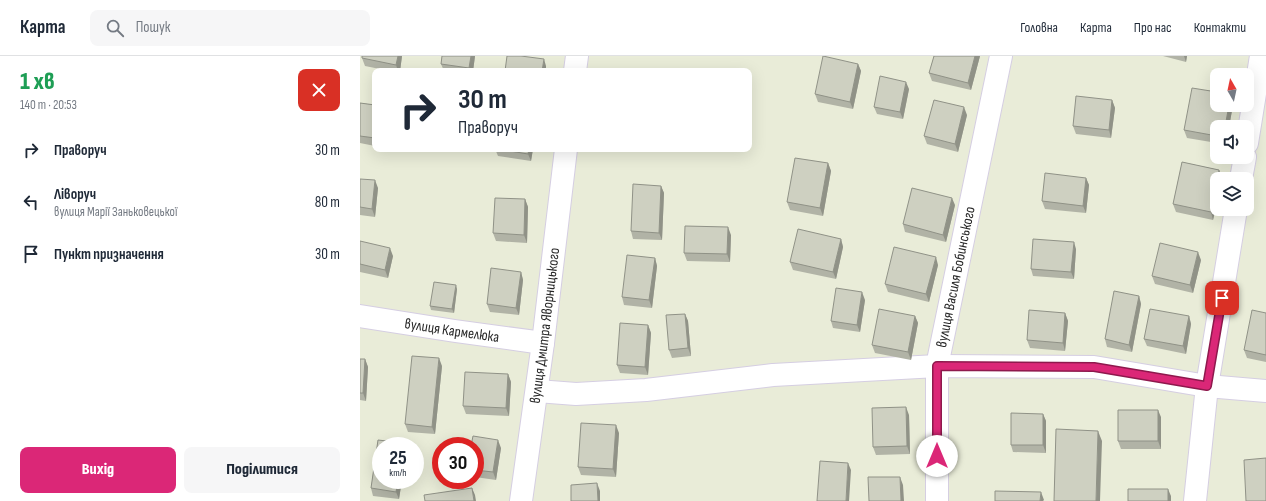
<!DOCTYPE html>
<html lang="uk">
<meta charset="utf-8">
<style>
:root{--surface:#fff;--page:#f6f6f7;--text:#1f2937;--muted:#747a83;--line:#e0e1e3;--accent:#db2777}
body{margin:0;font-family:"Sofia Sans Condensed",sans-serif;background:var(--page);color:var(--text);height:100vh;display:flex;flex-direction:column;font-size:15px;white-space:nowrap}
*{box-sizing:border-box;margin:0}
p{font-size:13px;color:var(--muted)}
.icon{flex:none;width:22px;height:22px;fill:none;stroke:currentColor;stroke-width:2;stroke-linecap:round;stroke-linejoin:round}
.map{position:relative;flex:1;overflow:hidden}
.drawer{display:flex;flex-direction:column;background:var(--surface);width:360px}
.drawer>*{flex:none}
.top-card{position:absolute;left:12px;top:12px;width:380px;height:84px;border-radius:8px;box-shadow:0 4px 16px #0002;background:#fff;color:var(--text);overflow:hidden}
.needle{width:26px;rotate:351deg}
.tools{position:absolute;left:850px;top:12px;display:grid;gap:8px}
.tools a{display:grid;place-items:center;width:44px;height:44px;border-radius:8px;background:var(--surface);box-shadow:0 4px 16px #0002;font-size:20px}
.speed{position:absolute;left:12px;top:381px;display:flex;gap:8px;font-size:20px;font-weight:700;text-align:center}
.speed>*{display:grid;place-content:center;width:52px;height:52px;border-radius:50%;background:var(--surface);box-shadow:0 4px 16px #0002;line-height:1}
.speed small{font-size:10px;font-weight:400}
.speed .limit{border:6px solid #d22;background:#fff;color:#111}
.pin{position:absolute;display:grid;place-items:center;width:34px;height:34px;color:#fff;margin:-17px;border-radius:8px;box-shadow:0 2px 6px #0006}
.me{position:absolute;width:44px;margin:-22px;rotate:0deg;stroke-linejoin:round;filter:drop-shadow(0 0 3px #0008)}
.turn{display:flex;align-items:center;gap:14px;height:84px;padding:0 20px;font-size:18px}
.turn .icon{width:52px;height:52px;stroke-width:2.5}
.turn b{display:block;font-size:28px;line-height:34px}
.round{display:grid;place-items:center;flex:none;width:42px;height:42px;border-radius:8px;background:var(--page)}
.head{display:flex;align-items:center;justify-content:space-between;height:68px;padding:0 20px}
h1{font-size:24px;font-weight:800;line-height:30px;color:#1e9e55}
.action{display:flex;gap:8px;margin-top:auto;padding:8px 20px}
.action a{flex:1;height:46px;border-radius:8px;background:var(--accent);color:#fff;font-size:16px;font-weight:800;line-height:46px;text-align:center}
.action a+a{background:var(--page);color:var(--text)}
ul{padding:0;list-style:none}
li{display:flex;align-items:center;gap:12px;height:52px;padding:0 20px}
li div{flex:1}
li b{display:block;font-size:15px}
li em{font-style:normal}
header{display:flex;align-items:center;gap:24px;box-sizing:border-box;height:56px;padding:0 20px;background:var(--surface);border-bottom:1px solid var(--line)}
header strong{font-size:19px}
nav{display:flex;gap:22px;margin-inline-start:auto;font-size:14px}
.search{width:280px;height:36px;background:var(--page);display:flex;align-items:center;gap:10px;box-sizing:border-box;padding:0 14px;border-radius:8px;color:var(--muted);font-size:15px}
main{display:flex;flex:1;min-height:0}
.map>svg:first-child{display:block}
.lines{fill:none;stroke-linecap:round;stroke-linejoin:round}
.minor-casing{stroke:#d5cee2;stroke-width:24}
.minor{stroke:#fff;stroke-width:22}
.wall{fill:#b1b3a6}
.shaded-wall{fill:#909287}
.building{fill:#ced0c1;stroke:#909287}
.route-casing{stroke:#8e194d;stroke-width:10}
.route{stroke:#db2777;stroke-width:7}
.labels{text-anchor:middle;stroke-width:3;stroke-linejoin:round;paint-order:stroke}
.street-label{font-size:15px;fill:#282828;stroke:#fff}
</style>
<header>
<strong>Карта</strong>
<div class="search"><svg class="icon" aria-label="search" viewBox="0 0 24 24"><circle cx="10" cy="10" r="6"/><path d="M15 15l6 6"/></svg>Пошук</div>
<nav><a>Головна</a><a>Карта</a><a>Про нас</a><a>Контакти</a></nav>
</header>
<main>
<section class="drawer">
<div class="head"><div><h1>1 хв</h1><p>140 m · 20:53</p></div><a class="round" style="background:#d93025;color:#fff"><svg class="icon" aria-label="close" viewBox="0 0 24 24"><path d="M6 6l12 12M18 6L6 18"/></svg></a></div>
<ul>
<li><svg class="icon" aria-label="right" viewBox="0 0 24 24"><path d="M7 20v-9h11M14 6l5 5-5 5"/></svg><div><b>Праворуч</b></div><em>30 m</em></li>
<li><svg class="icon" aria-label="left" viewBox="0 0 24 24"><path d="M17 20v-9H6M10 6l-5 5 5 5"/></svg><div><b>Ліворуч</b><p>вулиця Марії Заньковецької</p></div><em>80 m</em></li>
<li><svg class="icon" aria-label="arrive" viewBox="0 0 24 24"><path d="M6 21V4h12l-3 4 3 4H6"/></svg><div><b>Пункт призначення</b></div><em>30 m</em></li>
</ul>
<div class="action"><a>Вихід</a><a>Поділитися</a></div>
</section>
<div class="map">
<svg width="906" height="445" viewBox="0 0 906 445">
<rect width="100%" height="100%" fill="#e9ecd8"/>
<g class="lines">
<g class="minor-casing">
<g id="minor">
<path d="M215 15 217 0"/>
<path d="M887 87 901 0"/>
<path d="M881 123 885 101"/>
<path id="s1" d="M0 260 95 275 183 287"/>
<path d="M177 335 216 338 286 334 413 319 577 310 734 311 847 330 906 335"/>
<path id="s2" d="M161 445 183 287 206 93"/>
<path id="s3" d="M577 445V310L641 0"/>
<path d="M835 445 847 330 876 153"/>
</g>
</g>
<use href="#minor" class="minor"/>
</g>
<path class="wall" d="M2 0H42L40 15H30L5 10 2 2Z
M82 0H115L113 15H84L81 8Z
M574 0H620L611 34 572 25 569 17Z
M803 0H827L826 6Z
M498 8 501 15 493 53 458 46 455 38Z
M549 33 543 63 517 58 514 51Z
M752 44 755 52 751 82 716 78 713 70Z
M0 47 15 49V90L0 87Z
M857 49H873L869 71H857V87L827 82 824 74Z
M607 59 598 96 567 88 564 80Z
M135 93H173L171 105 138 100Z
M822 106 859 114 862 122V123H857V147L853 164 816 156 813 148Z
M468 107 471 115 463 160 430 154 427 146Z
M726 122 729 129 726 157 685 153 682 145Z
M0 123 18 132 15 161 0 159Z
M301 130 304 137 302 184 273 183 271 175Z
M165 143 168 151 167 187 136 185 133 177Z
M595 149 586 186 545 176 543 168Z
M371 179 370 206 327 205 324 197Z
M481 183 483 191 476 223 433 214 430 206Z
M0 185 33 200 28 222 0 216Z
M716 193 714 223 673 220 671 213Z
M295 202 297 210 292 252 264 249 262 241Z
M841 204 833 237 795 228 792 220Z
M578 209 569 246 528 236 525 228Z
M161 216 163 224 159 259 130 256 127 248Z
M97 233 94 257 71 254 70 250Z
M779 240 781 248 772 296 747 291 745 283Z
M505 244 500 276 473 272 471 265Z
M705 257 708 265 705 295 670 292 667 284Z
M906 257V306L887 302 884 294Z
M325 258 328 265 331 300 312 302 309 294Z
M555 260 558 267 551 304 515 297 512 289Z
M829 260 831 268 826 298 787 290 784 283Z
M288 269 291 277 288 319 260 317 257 309Z
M0 303H5L8 311 6 345 0 344Z
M82 310 75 378 48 376 45 368Z
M148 318 151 326 149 360 106 358 103 350Z
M683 358 686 365V397L653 396 651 389Z
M549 359 550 398 516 399 513 391Z
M801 361V393H761L758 385Z
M259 377 256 421 221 419 218 411Z
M18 384 44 387 45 390H21V424H42L39 443 13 440 11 432Z
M115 390 141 392 136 424 115 421Z"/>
<path class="shaded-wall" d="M38 0H42L40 15H38L36 9Z
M111 0H115L113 15H111L109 12Z
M615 0H620L611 34 608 27Z
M824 0H827L826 6Z
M184 3 186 10V15H182Z
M498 8 501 15 493 53 490 46Z
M546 26 549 33 543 63 540 56Z
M752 44 755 52 751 82 749 74Z
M869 49H873L869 71H865Z
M604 51 607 59 598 96 595 88Z
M169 93H173L171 105 168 98Z
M468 107 471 115 463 160 460 152Z
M859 114 862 122V123H858Z
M726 122 729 129 726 157 723 150Z
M15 124 18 132 15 161 12 153Z
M857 126V147L853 164 851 156Z
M301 130 304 137 302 184 299 177Z
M592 142 595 149 586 186 583 179Z
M165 143 168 151 167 187 164 179Z
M368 171 371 179 370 206 367 198Z
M481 183 483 191 476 223 473 216Z
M714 186 716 193 714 223 711 216Z
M30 192 33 200 28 222 25 214Z
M838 196 841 204 833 237 830 229Z
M576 201 578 209 569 246 566 238Z
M295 202 297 210 292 252 289 244Z
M161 216 163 224 159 259 156 252Z
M96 229 97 233 94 257 92 253Z
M502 236 505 244 500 276 497 269Z
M779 240 781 248 772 296 769 289Z
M705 257 708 265 705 295 703 287Z
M325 258 328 265 331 300 328 292Z
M555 260 558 267 551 304 548 296Z
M829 260 831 268 826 298 823 290Z
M288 269 291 277 288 319 285 311Z
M79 302 82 310 75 378 72 371Z
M5 303 8 311 6 345 3 337Z
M148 318 151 326 149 360 146 352Z
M546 351 549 359 550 398 547 390Z
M798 354 801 361V393L798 385Z
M683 358 686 365V397L683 389Z
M256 369 259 377 256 421 253 413Z
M738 375 742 385 740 445H736Z
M138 384 141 392 136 424 133 416Z
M488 407 491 414 489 445H486Z
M540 421 543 429 544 445H541Z
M38 424H42L39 443 36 436Z
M237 427 240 435V445H238Z
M112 432 115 439 116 445H114Z
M808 433 811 440V445H808Z
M681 436 684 444 683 445H680Z"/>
<path class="building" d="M2 0H38L36 9 2 2Z
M82 0H111L109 12 81 8Z
M147 0H161L184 3 182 15H145Z
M463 0 498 8 490 46 455 38Z
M574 0H615L608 27 569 17Z
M520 20 546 26 540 56 514 51Z
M832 32 857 36V49H869L865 71H857V80L824 74Z
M716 40 752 44 749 74 713 70Z
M574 44 604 51 595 88 564 80Z
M0 47 15 49V82L0 80Z
M138 93H169L168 98Z
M435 102 468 107 460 152 427 146Z
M822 106 859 114 858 123H857V126L851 156 813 148Z
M685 117 726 122 723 150 682 145Z
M0 123 15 124 12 153 0 151Z
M273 128 301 130 299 177 271 175Z
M552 132 592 142 583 179 543 168Z
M135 142 165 143 164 179 133 177Z
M325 170 368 171 367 198 324 197Z
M438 173 481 183 473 216 430 206Z
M673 183 714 186 711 216 671 213Z
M0 185 30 192 25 214 0 208Z
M800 187 838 196 830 229 792 220Z
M534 191 576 201 566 238 525 228Z
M267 199 295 202 289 244 262 241Z
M131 212 161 216 156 252 127 248Z
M74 226 96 229 92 253 70 250Z
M476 232 502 236 497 269 471 265Z
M754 235 779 240 769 289 745 283Z
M519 253 555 260 548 296 512 289Z
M790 253 829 260 823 290 784 283Z
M669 254 705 257 703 287 667 284Z
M892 254 906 257V299L884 294Z
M325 258 328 292 309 294 306 259Z
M260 267 288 269 285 311 257 309Z
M52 300 79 302 72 371 45 368Z
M0 303H5L3 337H0Z
M105 316 148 318 146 352 103 350Z
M546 351 547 390 513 391 512 352Z
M758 354H798V385H758Z
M651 357 683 358V389H651Z
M221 367 256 369 253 413 218 411Z
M696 373 738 375 736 445H694Z
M113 380 138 384 133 416 115 414V390H111Z
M18 384 44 387 43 390H21V424H38L36 436 11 432Z
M906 402V445H886L884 404Z
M460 405 488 407 486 445H457Z
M508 421H540L541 445H509Z
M237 427 238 445H211V429Z
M112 432 114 445H65L64 439Z
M768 433H808V445H768Z
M635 435 681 436 680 445H635Z"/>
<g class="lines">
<g class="route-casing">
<path id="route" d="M577 400V310L734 311 847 330 862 242"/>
</g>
<use href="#route" class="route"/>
</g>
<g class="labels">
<g class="street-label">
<text dy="5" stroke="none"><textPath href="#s3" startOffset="226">вулиця Василя Бобинського</textPath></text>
<text dy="5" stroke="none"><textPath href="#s2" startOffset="177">вулиця Дмитра Яворницького</textPath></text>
<text dy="5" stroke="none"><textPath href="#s1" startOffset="93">вулиця Кармелюка</textPath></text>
</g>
</g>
</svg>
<div class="tools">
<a><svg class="needle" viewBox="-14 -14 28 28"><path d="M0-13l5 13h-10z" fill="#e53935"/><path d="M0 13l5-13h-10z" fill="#747a83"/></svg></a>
<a><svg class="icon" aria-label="sound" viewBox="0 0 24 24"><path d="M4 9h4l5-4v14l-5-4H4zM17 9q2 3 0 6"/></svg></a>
<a><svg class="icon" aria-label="layers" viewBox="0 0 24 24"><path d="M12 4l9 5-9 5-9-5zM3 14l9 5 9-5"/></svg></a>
</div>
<div class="speed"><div>25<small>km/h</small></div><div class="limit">30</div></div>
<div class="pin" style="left:862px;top:242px;background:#d93025"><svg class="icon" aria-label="arrive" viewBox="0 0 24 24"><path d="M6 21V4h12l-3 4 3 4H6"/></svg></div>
<svg class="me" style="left:577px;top:400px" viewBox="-20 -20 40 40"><circle r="19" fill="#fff"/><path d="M0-13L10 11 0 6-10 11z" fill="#db2777"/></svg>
<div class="top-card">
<div class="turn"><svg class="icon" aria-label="right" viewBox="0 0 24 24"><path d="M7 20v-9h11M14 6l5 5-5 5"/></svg><div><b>30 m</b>Праворуч</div></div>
</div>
</div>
</main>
